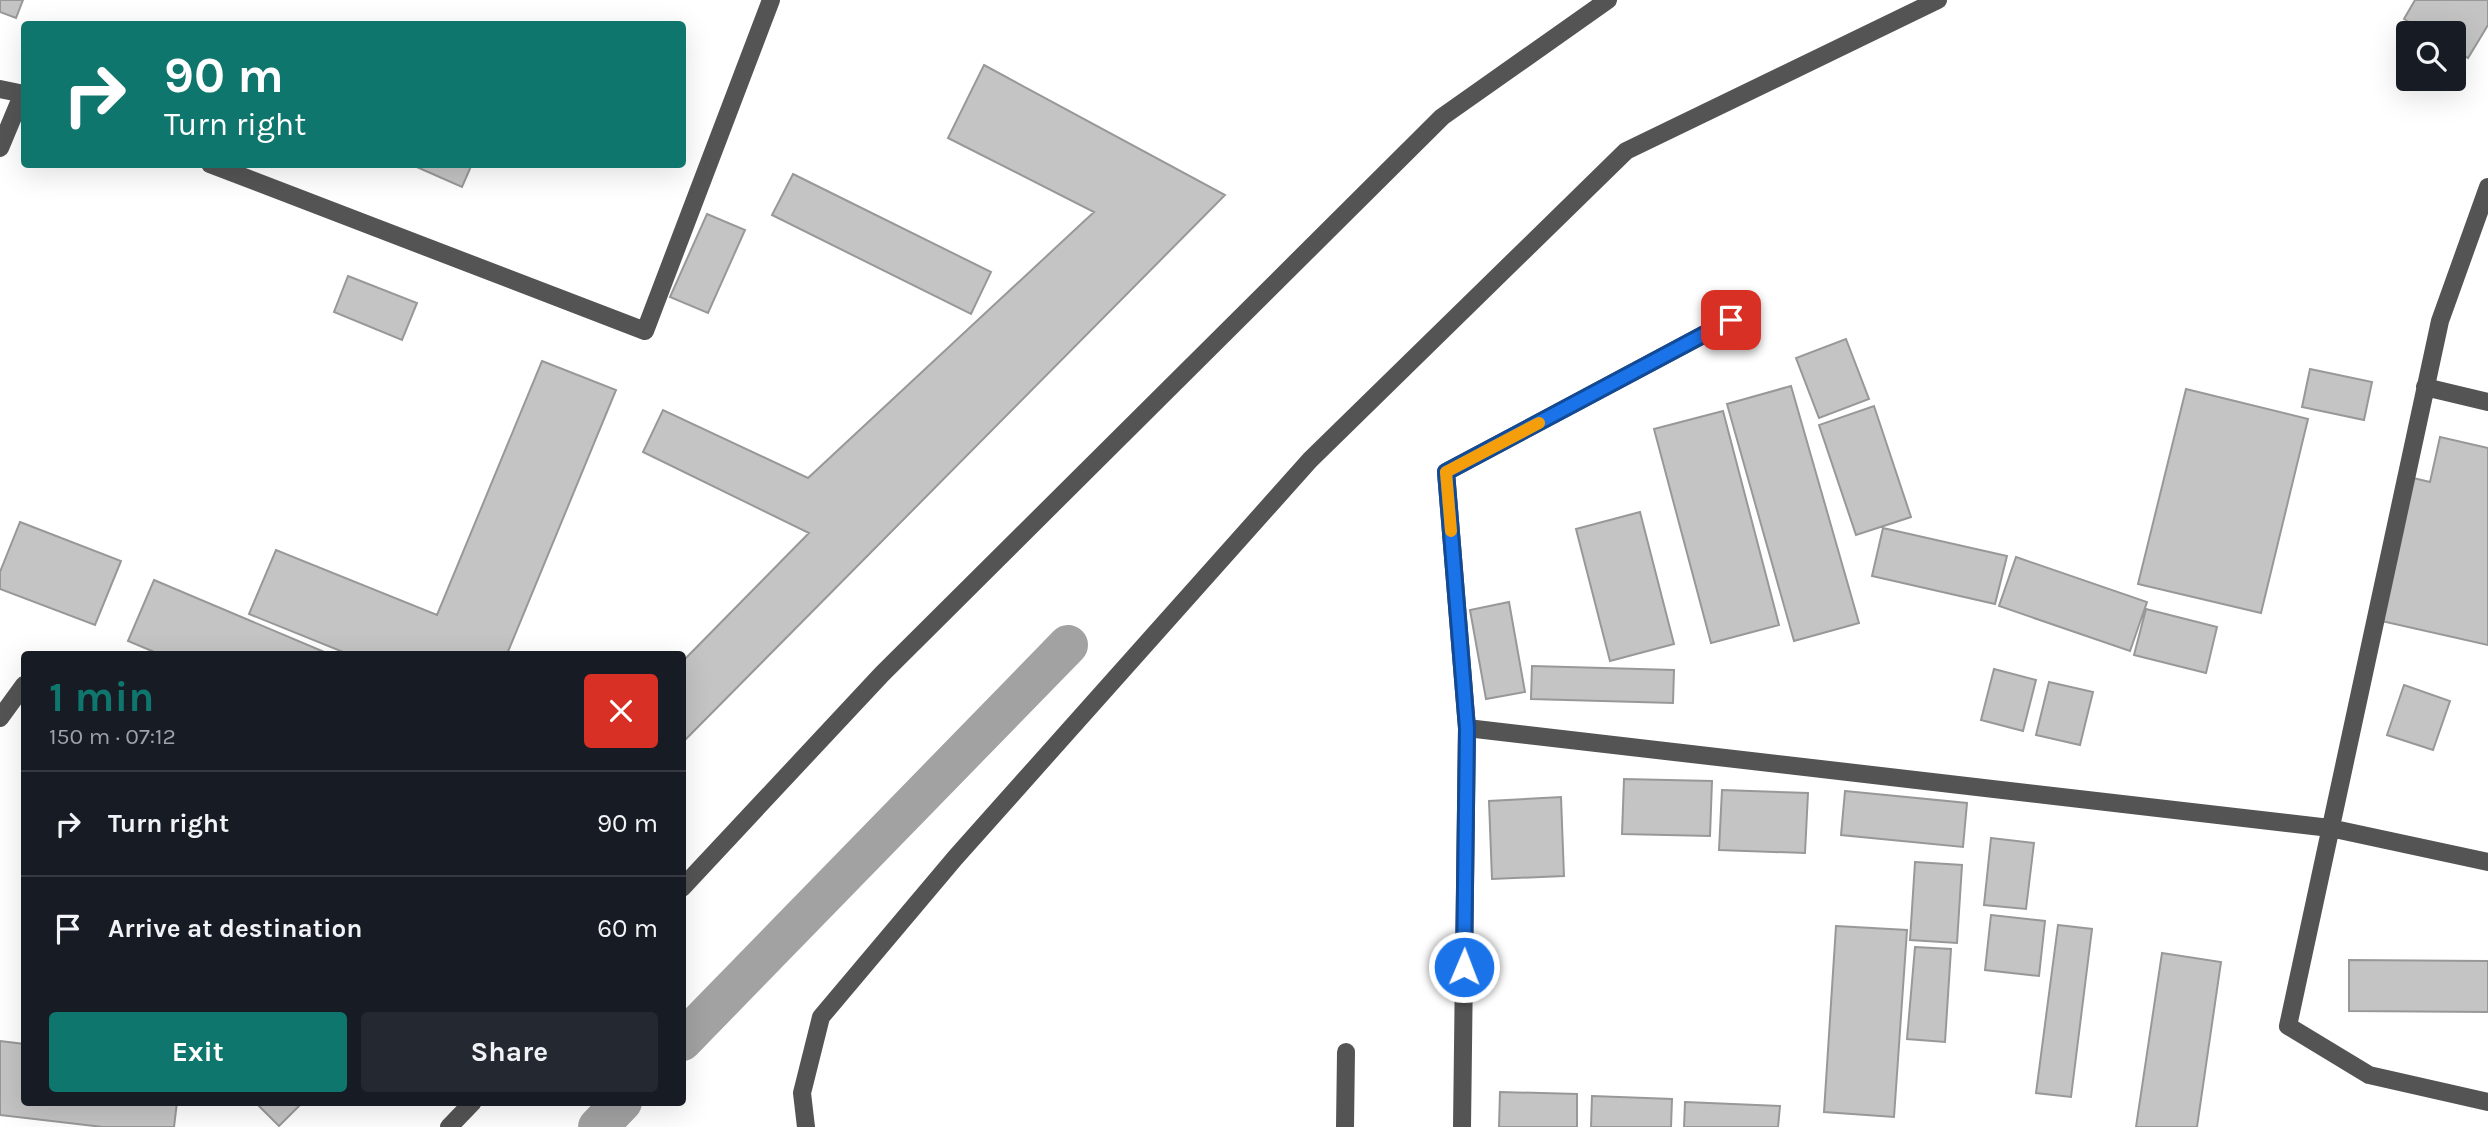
<!DOCTYPE html>
<meta charset="utf-8">
<style>
:root{--surface:#171b24;--page:#242831;--text:#f1f3f6;--muted:#9ea1a6;--line:#363941;--accent:#0f766e}
body{margin:0;font-family:Karla,sans-serif;background:var(--page);color:var(--text);height:100vh;display:flex;flex-direction:column;font-size:26px;white-space:nowrap}
*{box-sizing:border-box;margin:0}
p{font-size:23px;color:var(--muted)}
.icon{flex:none;width:38px;height:38px;fill:none;stroke:currentColor;stroke-width:2;stroke-linecap:round;stroke-linejoin:round}
.map{position:relative;flex:1;overflow:hidden}
.panel{position:absolute;left:21px;top:651px;width:665px;height:455px;display:flex;flex-direction:column;background:var(--surface);border-radius:7px;box-shadow:0 7px 28px #0002}
.panel>*{flex:none}
.guide{position:absolute;left:21px;top:21px;width:665px;height:147px;border-radius:7px;box-shadow:0 7px 28px #0002;background:#0f766e;color:#fff;overflow:hidden}
.fabs{position:absolute;left:2396px;top:21px;display:grid;gap:14px}
.fabs a{display:grid;place-items:center;width:70px;height:70px;border-radius:7px;background:var(--surface);box-shadow:0 7px 28px #0002;font-size:35px}
.pin{position:absolute;display:grid;place-items:center;width:60px;height:60px;color:#fff;margin:-30px;border-radius:14px;box-shadow:0 4px 10px #0006}
.me{position:absolute;width:77px;margin:-38px;rotate:1deg;stroke-linejoin:round;filter:drop-shadow(0 0 5px #0008)}
.turn{display:flex;align-items:center;gap:24px;height:147px;padding:0 28px;font-size:32px}
.turn .icon{width:91px;height:91px;stroke-width:2.5}
.turn b{display:block;font-size:49px;line-height:60px}
.round{display:grid;place-items:center;flex:none;width:74px;height:74px;border-radius:7px;background:var(--page)}
.headline{display:flex;align-items:center;justify-content:space-between;height:119px;padding:0 28px}
h1{font-size:42px;font-weight:700;line-height:52px;color:var(--accent)}
.primary-button{display:flex;gap:14px;margin-top:auto;padding:14px 28px}
.primary-button a{flex:1;height:80px;border-radius:7px;background:var(--accent);color:#fff;font-size:28px;font-weight:700;line-height:80px;text-align:center}
.primary-button a+a{background:var(--page);color:var(--text)}
ul{padding:0;list-style:none}
li{display:flex;align-items:center;gap:21px;height:105px;padding:0 28px;border-top:2px solid var(--line)}
li div{flex:1}
li b{display:block;font-size:26px}
li em{font-style:normal}
.map>svg:first-child{display:block}
.lines{fill:none;stroke-linecap:round;stroke-linejoin:round}
.canal{stroke:#a2a2a2;stroke-width:40}
.building{fill:#c4c4c4;stroke:#989898;stroke-width:2}
.minor{stroke:#545454;stroke-width:18}
.route-casing{stroke:#114b97;stroke-width:18}
.route{stroke:#1a73e8;stroke-width:12}
.slow{stroke:#f59e0b;stroke-width:12}
</style>
<div class="map">
<svg width="2488" height="1127" viewBox="0 0 2488 1127">
<rect width="100%" height="100%" fill="#fff"/>
<g class="lines">
<path class="canal" d="M682 1041 1068 645
M598 1127 622 1102"/>
</g>
<path class="building" d="M0 0H23L16 18 0 12Z
M2415 0H2488V25L2468 58 2454 49V33H2427L2404 19Z
M984 65 1225 195 682 743V662L809 533 643 452 663 410 808 478 1094 212 948 138Z
M410 164H472L462 187Z
M793 174 991 272 971 314 772 215Z
M707 214 745 230 708 313 670 297Z
M348 276 417 303 402 340 334 312Z
M1846 339 1869 399 1819 418 1796 358Z
M542 361 616 390 507 654H348L249 614 276 550 437 615Z
M2310 369 2372 382 2364 420 2302 407Z
M1791 386 1859 623 1794 641 1727 404Z
M2186 389 2308 419 2261 613 2138 584Z
M1874 406 1911 517 1856 535 1819 425Z
M1723 411 1779 625 1711 643 1654 429Z
M2440 437 2488 448V645L2377 620 2409 477 2430 482Z
M1640 512 1674 644 1610 661 1576 529Z
M20 522 121 561 95 625 0 589V572Z
M1883 528 2007 556 1995 604 1872 576Z
M2016 557 2147 602 2130 651 1999 606Z
M154 580 329 654H159L128 641Z
M1509 602 1525 692 1486 699 1470 610Z
M2146 609 2217 627 2206 673 2134 655Z
M1532 666 1674 670 1673 703 1531 699Z
M1994 669 2036 680 2023 731 1981 720Z
M2049 682 2093 692 2080 745 2036 735Z
M2404 685 2450 701 2433 750 2387 735Z
M1624 779 1712 781 1710 836 1622 834Z
M1722 790 1808 793 1805 853 1719 850Z
M1845 791 1967 803 1963 847 1841 835Z
M1561 797 1564 876 1492 879 1489 801Z
M1991 838 2034 843 2026 909 1984 905Z
M1915 862 1962 865 1957 943 1910 940Z
M1991 915 2045 921 2039 976 1985 970Z
M2058 925 2092 929 2071 1097 2036 1093Z
M1836 926 1907 930 1894 1117 1824 1112Z
M1915 947 1951 949 1945 1042 1907 1039Z
M2162 953 2221 962 2197 1127H2136Z
M2349 960 2488 961V1012L2349 1011Z
M0 1041 24 1044V1102H177L174 1127H103L0 1115Z
M1500 1092 1577 1094V1127H1499Z
M1592 1096 1672 1099 1671 1127H1591Z
M255 1102H303L279 1126Z
M1685 1102 1780 1106 1778 1127H1684Z"/>
<g class="lines">
<path class="minor" d="M0 89 24 94
M0 148 23 93
M210 164 645 331 771 0
M2488 187 2440 321 2288 1026 2369 1075 2488 1102
M2425 387 2488 402
M0 718 24 685
M1467 728 2330 828 2488 862
M682 888 882 674 1442 117 1608 0
M449 1127 473 1102
M806 1127 802 1093 821 1017 955 858 1310 460 1626 151 1938 0
M1345 1127 1346 1052
M1462 1127 1467 728 1446 472 1731 320"/>
</g>
<g class="lines">
<g class="route-casing">
<path id="route" d="M1464 967 1467 728 1446 472 1731 320"/>
</g>
<use href="#route" class="route"/>
<path class="slow" d="M1451 531 1446 472 1539 423"/>
</g>
</svg>
<div class="fabs">
<a><svg class="icon" aria-label="search" viewBox="0 0 24 24"><circle cx="10" cy="10" r="6"/><path d="M15 15l6 6"/></svg></a>
</div>
<div class="pin" style="left:1731px;top:320px;background:#d93025"><svg class="icon" aria-label="arrive" viewBox="0 0 24 24"><path d="M6 21V4h12l-3 4 3 4H6"/></svg></div>
<svg class="me" style="left:1464px;top:967px" viewBox="-20 -20 40 40"><circle r="17" fill="#1a73e8" stroke="#fff" stroke-width="3"/><path d="M0-11L8 9 0 5-8 9z" fill="#fff"/></svg>
<div class="guide">
<div class="turn"><svg class="icon" aria-label="right" viewBox="0 0 24 24"><path d="M7 20v-9h11M14 6l5 5-5 5"/></svg><div><b>90 m</b>Turn right</div></div>
</div>
<section class="panel">
<div class="headline"><div><h1>1 min</h1><p>150 m · 07:12</p></div><a class="round" style="background:#d93025;color:#fff"><svg class="icon" aria-label="close" viewBox="0 0 24 24"><path d="M6 6l12 12M18 6L6 18"/></svg></a></div>
<ul>
<li><svg class="icon" aria-label="right" viewBox="0 0 24 24"><path d="M7 20v-9h11M14 6l5 5-5 5"/></svg><div><b>Turn right</b></div><em>90 m</em></li>
<li><svg class="icon" aria-label="arrive" viewBox="0 0 24 24"><path d="M6 21V4h12l-3 4 3 4H6"/></svg><div><b>Arrive at destination</b></div><em>60 m</em></li>
</ul>
<div class="primary-button"><a>Exit</a><a>Share</a></div>
</section>
</div>
